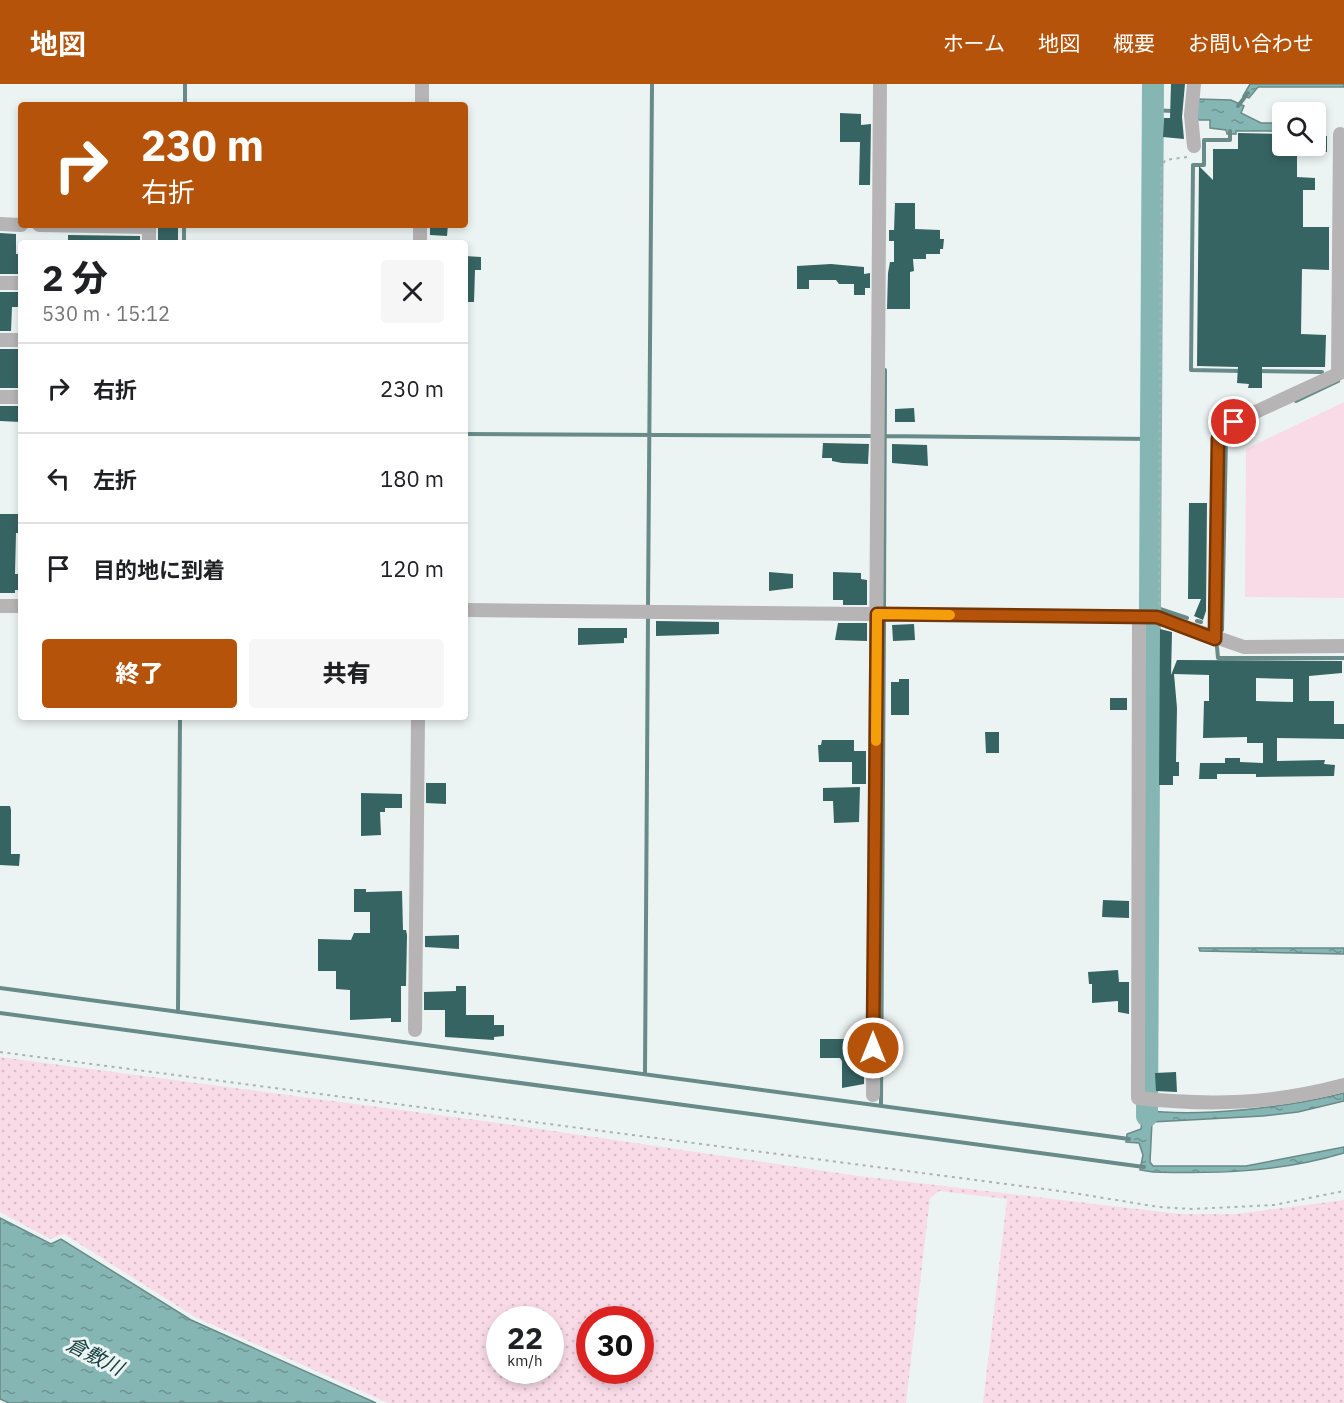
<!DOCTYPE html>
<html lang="ja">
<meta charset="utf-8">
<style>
:root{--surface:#fff;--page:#f6f6f6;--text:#202124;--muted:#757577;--line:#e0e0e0;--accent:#b45309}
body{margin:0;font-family:"IBM Plex Sans","Noto Sans JP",sans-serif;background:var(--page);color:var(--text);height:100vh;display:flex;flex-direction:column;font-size:22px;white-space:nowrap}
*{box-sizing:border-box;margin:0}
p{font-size:20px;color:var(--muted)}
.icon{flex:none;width:33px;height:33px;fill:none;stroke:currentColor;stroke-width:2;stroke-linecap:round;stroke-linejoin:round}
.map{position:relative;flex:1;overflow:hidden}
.side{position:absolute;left:18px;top:156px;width:450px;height:480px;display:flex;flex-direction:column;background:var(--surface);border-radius:6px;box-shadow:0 3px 9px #0003}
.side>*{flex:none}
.hud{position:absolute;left:18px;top:18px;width:450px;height:126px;border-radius:6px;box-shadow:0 3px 9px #0003;background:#b45309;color:#fff;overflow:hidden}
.tools{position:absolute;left:1272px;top:18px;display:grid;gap:12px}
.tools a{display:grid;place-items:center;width:54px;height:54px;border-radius:6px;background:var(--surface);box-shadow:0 3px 9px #0003;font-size:30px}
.speed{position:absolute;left:486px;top:1222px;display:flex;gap:12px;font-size:30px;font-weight:700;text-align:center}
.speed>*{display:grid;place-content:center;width:78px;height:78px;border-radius:50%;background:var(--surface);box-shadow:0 3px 9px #0003;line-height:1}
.speed small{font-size:15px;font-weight:400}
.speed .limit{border:9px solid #d22;background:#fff;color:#111}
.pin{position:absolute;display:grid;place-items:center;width:51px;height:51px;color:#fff;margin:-26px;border:3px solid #fff;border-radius:50%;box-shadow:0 2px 6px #0007}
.me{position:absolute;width:66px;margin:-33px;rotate:0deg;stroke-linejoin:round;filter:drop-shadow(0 0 4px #0008)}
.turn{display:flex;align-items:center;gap:21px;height:126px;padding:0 24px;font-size:27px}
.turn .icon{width:78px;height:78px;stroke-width:2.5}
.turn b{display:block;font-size:42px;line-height:51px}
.round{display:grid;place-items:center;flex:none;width:63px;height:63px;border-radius:6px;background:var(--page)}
.head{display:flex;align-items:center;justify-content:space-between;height:102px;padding:0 24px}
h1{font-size:36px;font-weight:800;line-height:45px}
.button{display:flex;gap:12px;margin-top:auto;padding:12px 24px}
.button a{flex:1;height:69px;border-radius:6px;background:var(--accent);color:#fff;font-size:24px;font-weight:800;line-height:69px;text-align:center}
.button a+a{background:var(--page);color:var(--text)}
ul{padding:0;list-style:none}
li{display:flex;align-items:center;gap:18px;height:90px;padding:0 24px;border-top:2px solid var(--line)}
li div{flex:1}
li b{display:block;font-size:22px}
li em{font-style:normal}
header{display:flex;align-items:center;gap:36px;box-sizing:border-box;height:84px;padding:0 30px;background:var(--accent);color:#fff}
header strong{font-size:28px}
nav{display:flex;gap:33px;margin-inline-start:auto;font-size:21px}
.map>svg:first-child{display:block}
.grass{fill:url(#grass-dots);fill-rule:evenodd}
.green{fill:#f9dbe7}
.water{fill:url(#water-ripples);stroke:#688a88;stroke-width:1.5}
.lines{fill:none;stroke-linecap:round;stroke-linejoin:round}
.stream{stroke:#688a88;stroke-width:4}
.river{stroke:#86b6b3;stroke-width:22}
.building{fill:#366462;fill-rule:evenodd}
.path{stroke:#acb2b2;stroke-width:2;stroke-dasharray:3 4.5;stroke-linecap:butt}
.minor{stroke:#b7b4b5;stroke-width:14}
.route-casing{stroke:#753606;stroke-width:15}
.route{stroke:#b45309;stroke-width:10}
.slow{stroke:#f59e0b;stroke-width:10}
.labels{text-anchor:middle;stroke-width:6;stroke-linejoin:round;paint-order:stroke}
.water-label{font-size:20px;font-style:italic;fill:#123f3d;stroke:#ecf4f3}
</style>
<header>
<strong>地図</strong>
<nav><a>ホーム</a><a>地図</a><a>概要</a><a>お問い合わせ</a></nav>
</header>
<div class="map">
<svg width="1344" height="1319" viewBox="0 0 1344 1319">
<defs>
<pattern id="grass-dots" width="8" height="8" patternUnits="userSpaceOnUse" patternTransform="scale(1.5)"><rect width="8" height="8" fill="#f9dbe7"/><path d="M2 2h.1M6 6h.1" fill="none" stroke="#d5bcc6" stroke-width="1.8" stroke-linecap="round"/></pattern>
<pattern id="water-ripples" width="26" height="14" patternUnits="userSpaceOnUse" patternTransform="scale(1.5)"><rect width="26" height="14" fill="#86b6b3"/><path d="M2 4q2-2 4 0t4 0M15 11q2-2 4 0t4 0" fill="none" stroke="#6d9491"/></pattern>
</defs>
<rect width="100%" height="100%" fill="#ecf4f3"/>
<path class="grass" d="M0 973 499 1039 859 1092 1180 1130H1236L1344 1116V1319H983L1007 1115 939 1107 930 1114 906 1319H388L195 1233 64 1150 50 1155 0 1128ZM500 1236H550V1287H500ZM590 1236H640V1287H590Z"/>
<path class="green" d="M1344 318V514L1245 513 1246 365Z"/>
<path class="water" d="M1250 0H1344V3H1258L1249 14 1243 12Z
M1197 15 1231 16 1244 22 1241 29 1261 39H1282V47H1236V50H1227L1226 46 1210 44V36H1199L1195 30Z
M1199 864H1344V870L1200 867Z
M1344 1009V1017L1298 1028 1263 1032 1152 1038 1150 1078 1153 1082H1246L1344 1063V1069C1281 1088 1218 1090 1153 1088L1140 1086 1143 1071 1139 1059 1126 1058 1127 1050 1141 1045 1143 1026C1198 1034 1290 1023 1344 1009Z
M0 1134 51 1160 61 1155 191 1236 376 1319H9L0 1315Z"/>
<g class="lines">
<path class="stream" d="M185 21V0
M1238 22 1248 9
M1153 26 1172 27
M1230 47V56H1204V81H1193L1191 286 1241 287
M184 159V141
M1257 287 1322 288
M1296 317 1338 297
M465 350 872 352
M884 352 1152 355
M1151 522 1187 534
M648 523 652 0
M884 527 885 286
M1197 537 1201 538
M1222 546 1226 354 1240 342
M1217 563 1218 574H1344
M0 904 1129 1055
M178 928 180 633
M0 929 1144 1083
M645 990 648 533
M881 1021 884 535"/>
<path class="river" d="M1147 1032 1153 0"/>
</g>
<path class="building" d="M1171 0H1185L1182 33 1184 55 1163 53 1164 34H1170Z
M840 29 861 30V41L871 40 870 101H859L860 58H840Z
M1238 49 1282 50V62H1297V93L1315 94V106H1303V143H1329V186L1302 185 1301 250 1326 251 1325 283H1262V304H1248L1249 300 1237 299 1238 283 1197 282 1199 82 1213 96V65H1238Z
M1316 51 1327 52V68L1316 67Z
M895 119H915V145L940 146V155H944L943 165H940V170H926V175H913L914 187 910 188V225H887L888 189 890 178H894V157H889V146H894Z
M158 141H178V159H158Z
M430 141H448L447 152 430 151Z
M0 149 16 150V170H21V190H0Z
M68 151 140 152V159H68Z
M465 172 481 173V186H475L474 218H465Z
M831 180 864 183V190L870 189V204H865V211H854V200H839L836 196H809V205H797V182Z
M0 208H21V223H12L11 247H0Z
M0 265H21V304H0Z
M0 322H21V338L0 337Z
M914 324 915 338H895V325Z
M823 359 869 360 868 380 842 379 832 377V374H822Z
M892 360 927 361 928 382 892 379Z
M1189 419H1207L1206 527 1203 536 1194 532 1201 515H1188Z
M0 430H21V449H16L15 490H21V506H15V509H0Z
M769 488 793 490V504L769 507Z
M833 488 861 489V495L867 496V521H843V516H833Z
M656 537 719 538V550L656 552Z
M838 539H867V557L835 556Z
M914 540 915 556 893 557 892 541Z
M578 544H627V554H624V559L578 561Z
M1160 545 1172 548 1171 591 1177 576 1342 577V589L1309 592V617H1334V640H1344V655L1277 654V677L1325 676 1324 680 1335 681 1334 692 1256 693V690H1217V695H1199L1200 679H1225V674H1240V678L1263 679V659H1247V653L1203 654 1204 617H1209V591L1174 590 1177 624 1176 678H1179V692H1173V701H1159ZM1256 594 1293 595V618L1256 617Z
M899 595H909V631H891V598H899Z
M1110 614H1127V626H1110Z
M985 648H999V669H986Z
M822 656H854V667H866V700H852V678H819L818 661H821Z
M426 699H446V720L426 719Z
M860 703 859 738 834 739 833 717H823V704Z
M361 709 402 710V724H385V728H380L381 751 361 752Z
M0 722H10L11 726V770H20L19 782 0 781Z
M354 805H366V808L402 807 403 846H406L407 851 406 902H401V938H391V934L350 936V906L336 905V887H318V855L351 856 354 849H370V828H354Z
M1103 816 1129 817V834L1102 833Z
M459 851V865L425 863V852Z
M1118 886 1119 898H1129V930L1118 928V917L1092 919V900H1089L1088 888Z
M456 902H466V931H494V941H504V952L494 953V956L445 953V926H424V908L456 907Z
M820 955H852V966L864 965V1000L842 1004V977L840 974H820Z
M1176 988 1177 1008 1156 1007 1155 989Z"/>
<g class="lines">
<path class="path" d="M1159 521 1161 85 1165 76 1187 73
M0 968 1067 1108 1159 1123 1192 1125 1274 1121 1344 1107"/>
<path class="minor" d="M1194 0 1191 31 1194 62
M422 21V0
M0 140 21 141
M39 141 149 143V159
M420 159V141
M0 199H21
M0 256H21
M1338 290 1340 50
M0 313H21
M0 522H21
M465 526 1157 533 1244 563 1344 562
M1139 533 1138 1014C1210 1022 1273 1020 1344 1001
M1215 555 1218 355 1221 348 1234 338 1344 287
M415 946 418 633
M873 1011 880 0"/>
</g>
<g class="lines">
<g class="route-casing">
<path id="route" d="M873 964 877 530 1157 533 1215 555 1218 355 1221 348 1234 338"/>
</g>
<use href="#route" class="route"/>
<path class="slow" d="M876 657 877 530 950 531"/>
</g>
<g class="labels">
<g class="water-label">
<text transform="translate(95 1272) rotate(27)" y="7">倉敷川</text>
</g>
</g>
</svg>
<div class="tools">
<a><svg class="icon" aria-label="search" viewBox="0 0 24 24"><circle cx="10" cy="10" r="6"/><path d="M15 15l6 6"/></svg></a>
</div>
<div class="speed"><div>22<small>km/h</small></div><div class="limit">30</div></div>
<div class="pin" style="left:1234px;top:338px;background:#d93025"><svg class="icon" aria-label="arrive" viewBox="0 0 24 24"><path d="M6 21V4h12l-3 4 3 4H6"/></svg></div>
<svg class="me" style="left:873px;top:964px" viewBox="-20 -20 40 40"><circle r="17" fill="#b45309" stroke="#fff" stroke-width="3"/><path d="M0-11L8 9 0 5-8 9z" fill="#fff"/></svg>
<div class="hud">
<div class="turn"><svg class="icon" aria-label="right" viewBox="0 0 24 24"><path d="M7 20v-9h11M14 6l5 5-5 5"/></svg><div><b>230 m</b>右折</div></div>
</div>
<section class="side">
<div class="head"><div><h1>2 分</h1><p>530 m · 15:12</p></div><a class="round"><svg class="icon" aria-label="close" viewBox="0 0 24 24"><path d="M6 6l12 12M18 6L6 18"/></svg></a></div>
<ul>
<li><svg class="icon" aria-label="right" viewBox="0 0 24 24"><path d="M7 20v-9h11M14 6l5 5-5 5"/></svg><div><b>右折</b></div><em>230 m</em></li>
<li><svg class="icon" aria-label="left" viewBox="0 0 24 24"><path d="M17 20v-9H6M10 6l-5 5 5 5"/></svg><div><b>左折</b></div><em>180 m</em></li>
<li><svg class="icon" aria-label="arrive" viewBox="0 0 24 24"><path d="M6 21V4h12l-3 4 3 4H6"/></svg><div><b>目的地に到着</b></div><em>120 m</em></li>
</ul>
<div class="button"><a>終了</a><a>共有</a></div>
</section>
</div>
